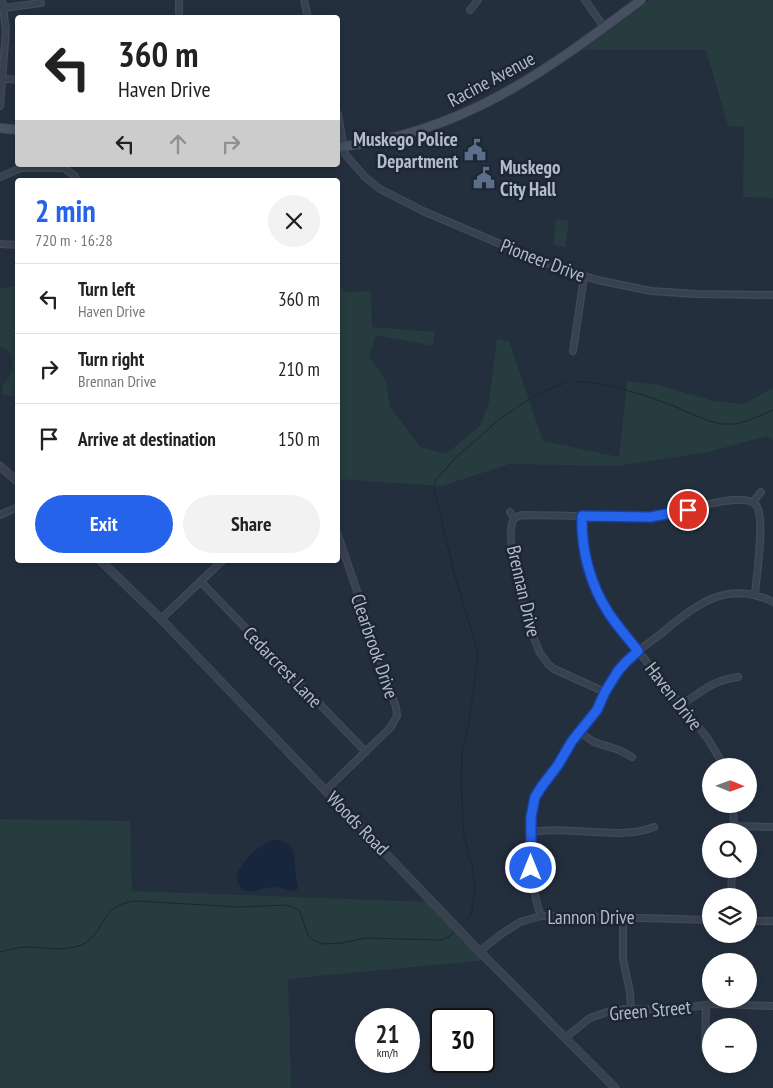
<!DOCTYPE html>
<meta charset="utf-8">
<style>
:root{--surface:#fff;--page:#f2f2f2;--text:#222;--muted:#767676;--line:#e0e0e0;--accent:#2563eb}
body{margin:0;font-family:"PT Sans Narrow",sans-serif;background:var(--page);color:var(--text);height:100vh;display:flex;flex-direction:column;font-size:19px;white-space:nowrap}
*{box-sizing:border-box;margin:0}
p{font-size:16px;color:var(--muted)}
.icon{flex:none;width:28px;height:28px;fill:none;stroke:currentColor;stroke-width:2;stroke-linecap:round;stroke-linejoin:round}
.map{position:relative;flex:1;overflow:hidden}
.drawer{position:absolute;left:15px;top:178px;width:325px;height:385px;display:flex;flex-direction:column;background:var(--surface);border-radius:5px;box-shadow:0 2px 8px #0003}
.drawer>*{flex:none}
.top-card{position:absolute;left:15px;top:15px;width:325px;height:152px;border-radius:5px;box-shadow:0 2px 8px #0003;background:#fff;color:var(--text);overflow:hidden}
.needle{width:32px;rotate:91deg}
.controls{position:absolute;left:702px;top:758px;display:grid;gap:10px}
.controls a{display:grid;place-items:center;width:55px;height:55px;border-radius:50%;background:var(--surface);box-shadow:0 2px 8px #0003;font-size:25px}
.speed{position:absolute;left:355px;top:1008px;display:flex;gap:10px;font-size:25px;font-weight:700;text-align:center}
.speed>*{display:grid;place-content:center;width:65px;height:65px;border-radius:50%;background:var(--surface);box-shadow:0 2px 8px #0003;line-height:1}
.speed small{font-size:12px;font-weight:400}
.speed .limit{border:2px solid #111;border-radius:8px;background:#fff;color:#111}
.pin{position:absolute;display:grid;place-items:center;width:42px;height:42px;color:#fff;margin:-21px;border:2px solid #fff;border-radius:50%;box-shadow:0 1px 5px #0007}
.me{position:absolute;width:55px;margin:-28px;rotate:0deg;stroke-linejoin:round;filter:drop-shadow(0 0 4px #0008)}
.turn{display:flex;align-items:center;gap:18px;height:105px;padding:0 20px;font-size:22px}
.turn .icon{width:65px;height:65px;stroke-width:2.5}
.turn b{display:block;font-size:35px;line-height:42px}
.lanes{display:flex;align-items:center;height:48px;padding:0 20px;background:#0003;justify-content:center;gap:25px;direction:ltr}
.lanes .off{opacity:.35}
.round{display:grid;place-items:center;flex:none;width:52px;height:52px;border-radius:26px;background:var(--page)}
.head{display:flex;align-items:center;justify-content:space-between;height:85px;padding:0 20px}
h1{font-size:30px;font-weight:700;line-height:38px;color:var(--accent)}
.action{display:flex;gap:10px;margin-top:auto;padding:10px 20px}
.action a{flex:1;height:58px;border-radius:30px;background:var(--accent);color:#fff;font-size:20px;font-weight:700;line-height:58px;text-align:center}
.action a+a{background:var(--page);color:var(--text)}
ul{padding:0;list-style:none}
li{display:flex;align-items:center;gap:15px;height:70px;padding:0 20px;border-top:1px solid var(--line)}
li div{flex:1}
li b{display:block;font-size:19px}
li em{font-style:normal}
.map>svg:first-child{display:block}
.green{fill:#263c3f}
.water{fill:#17263c}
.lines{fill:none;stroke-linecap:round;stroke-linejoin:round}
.stream{stroke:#17263c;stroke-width:1}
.minor-casing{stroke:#414a57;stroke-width:8}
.tertiary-casing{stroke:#414a57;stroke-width:9}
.secondary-casing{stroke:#414a57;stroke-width:10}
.minor{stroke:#38414e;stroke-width:5.5}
.tertiary{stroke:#38414e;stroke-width:7}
.secondary{stroke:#465061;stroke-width:8}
.route-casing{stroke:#184099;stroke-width:12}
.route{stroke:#2563eb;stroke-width:9}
.labels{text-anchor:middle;stroke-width:5;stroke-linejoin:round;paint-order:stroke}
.street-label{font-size:19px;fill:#b4bcc9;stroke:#1d2633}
.poi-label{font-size:19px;font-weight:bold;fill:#b4bcc9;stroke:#1d2633;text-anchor:end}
</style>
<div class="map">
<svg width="773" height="1088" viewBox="0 0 773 1088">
<rect width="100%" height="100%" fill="#242f3e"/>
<path class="green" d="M650 0H773V198L743 197 744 127 728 126 706 50H583Z
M556 219 569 221 565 247 553 245Z
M17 285 18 396 3 395 2 387C4 384 7 381 9 377 16 366 13 350 0 346V289Z
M338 285 346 292 371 291 372 327 435 332 433 346 376 335 369 356 386 381 390 407 420 447 446 454 480 426 489 402 497 339 509 341 543 441 619 457 627 381 660 385 713 401 744 404 773 388V440L767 436 709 452 617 466 509 464 442 486 338 479Z
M0 819 130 821 132 891 430 902 486 960 288 979 291 1088H0Z"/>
<path class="water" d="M272 840C298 839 294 858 296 877 296 881 298 885 298 889 291 893 283 888 275 887 259 886 243 904 236 876 244 859 255 848 272 840Z"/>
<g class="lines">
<path class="stream" d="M574 381C608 383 639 393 671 405 690 412 711 426 733 424 746 423 761 415 773 410
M463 923 471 916 475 888 472 866 464 836 461 784 462 755 468 728 478 657 475 642 454 573 434 489 435 481 454 459 501 418 537 394 568 382
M0 952C9 950 18 947 27 947 44 947 64 952 81 945 107 934 98 904 136 901L238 907 287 905 300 911 308 936 315 941 323 944 342 943 365 938 440 940 450 936 456 930"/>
<g class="minor-casing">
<path id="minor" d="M179 0V18
M304 0 308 18
M585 0 604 27
M4 8 41 3
M470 10 478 0
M0 78 18 80
M0 106 6 30 2 0
M338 114 345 154 365 177 380 189 423 211 540 261 597 280 651 291 695 294 773 295
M0 177 21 168H64L75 176 76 180
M0 244 18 245
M573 351 584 277
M753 502 761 492
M510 512 514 518
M0 515 18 507
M581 516C581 551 592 589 612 618L708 739 724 766
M201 582 366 752
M161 619 223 560
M605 692 554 669 548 664 540 653C529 629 502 540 514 518L522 515C550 515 578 516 606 517 629 517 652 519 675 513 690 509 745 491 756 505 766 517 756 578 755 595
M682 704C704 691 710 681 738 677
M579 732 594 742 619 750 632 757
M326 790 391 727 397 716 396 707 338 535
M733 804 734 831
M734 826 773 827
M532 832C568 825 621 841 654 827
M731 896 732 869
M541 916C531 889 531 863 532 834 532 822 530 812 534 800 538 787 549 777 558 766 564 758 567 748 573 740 579 732 586 724 592 717 604 703 608 685 618 671 629 656 645 646 658 636 694 607 725 578 773 602
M623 917V959L630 992 631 1009
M749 921H773
M480 951 500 935 520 922 541 916H572L711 920
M706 1005 705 1049 711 1060
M565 1038 590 1018 613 1010 631 1009 671 1010 713 1004 773 1006"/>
</g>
<g class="tertiary-casing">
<path id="tertiary" d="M0 466 18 482
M100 560 161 619 482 954 615 1088"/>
</g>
<g class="secondary-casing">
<path id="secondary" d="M0 128 18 130
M338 147C460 135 546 71 641 0"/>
</g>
<use href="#minor" class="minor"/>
<use href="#tertiary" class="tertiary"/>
<use href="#secondary" class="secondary"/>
</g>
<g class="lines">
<g class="route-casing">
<path id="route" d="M531 868V817L535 797 542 786 558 765 572 741 597 710 605 692 618 671 626 662 638 651C628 638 617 626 608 612 590 584 581 549 582 516L650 517 688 510"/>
</g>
<use href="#route" class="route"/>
</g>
<defs>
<g id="civic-bare" transform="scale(1.725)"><path d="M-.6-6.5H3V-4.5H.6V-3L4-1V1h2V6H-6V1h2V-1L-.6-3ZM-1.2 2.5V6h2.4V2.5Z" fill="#5c6f8a" stroke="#1d2633" stroke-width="2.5" paint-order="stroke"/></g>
</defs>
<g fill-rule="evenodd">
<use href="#civic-bare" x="475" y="150"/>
<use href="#civic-bare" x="484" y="178"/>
</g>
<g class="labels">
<g class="street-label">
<text transform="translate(491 79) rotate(-28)" y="7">Racine Avenue</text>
<text transform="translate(543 260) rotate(21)" y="7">Pioneer Drive</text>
<text transform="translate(524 591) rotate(77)" y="7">Brennan Drive</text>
<text transform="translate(375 646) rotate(71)" y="7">Clearbrook Drive</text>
<text transform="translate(283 667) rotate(46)" y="7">Cedarcrest Lane</text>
<text transform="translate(674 696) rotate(52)" y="7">Haven Drive</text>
<text transform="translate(358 823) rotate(46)" y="7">Woods Road</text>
<text x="591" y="924">Lannon Drive</text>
<text transform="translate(650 1010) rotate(-5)" y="7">Green Street</text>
</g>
<g class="poi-label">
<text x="458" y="146">Muskego Police<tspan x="458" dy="22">Department</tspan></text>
<text x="500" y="174" text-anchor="start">Muskego<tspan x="500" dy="22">City Hall</tspan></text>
</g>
</g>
</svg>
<div class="controls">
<a><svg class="needle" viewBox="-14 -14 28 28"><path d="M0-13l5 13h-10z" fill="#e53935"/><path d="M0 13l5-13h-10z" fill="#767676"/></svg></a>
<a><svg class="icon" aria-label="search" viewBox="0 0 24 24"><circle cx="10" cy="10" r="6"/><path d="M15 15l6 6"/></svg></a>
<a><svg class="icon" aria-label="layers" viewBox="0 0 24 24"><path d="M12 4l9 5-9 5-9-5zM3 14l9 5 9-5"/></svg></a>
<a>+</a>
<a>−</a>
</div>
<div class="speed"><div>21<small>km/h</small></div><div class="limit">30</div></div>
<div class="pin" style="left:688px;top:510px;background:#d93025"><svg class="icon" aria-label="arrive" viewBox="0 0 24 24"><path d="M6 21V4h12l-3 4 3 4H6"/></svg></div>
<svg class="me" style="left:531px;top:868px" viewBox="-20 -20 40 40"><circle r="17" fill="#2563eb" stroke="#fff" stroke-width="3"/><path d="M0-11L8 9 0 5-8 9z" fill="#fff"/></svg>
<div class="top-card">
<div class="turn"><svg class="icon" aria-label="left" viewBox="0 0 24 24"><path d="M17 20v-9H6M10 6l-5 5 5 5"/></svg><div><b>360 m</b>Haven Drive</div></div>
<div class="lanes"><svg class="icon" aria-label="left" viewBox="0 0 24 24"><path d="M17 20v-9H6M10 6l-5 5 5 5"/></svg><svg class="icon off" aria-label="ahead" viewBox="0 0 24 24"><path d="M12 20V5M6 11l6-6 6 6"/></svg><svg class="icon off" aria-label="right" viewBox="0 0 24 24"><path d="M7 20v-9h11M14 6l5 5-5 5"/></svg></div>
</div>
<section class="drawer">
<div class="head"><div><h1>2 min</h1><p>720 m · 16:28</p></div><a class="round"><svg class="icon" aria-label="close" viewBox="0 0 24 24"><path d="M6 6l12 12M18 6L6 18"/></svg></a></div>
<ul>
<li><svg class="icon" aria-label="left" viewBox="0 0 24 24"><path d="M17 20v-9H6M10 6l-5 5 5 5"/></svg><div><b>Turn left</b><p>Haven Drive</p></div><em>360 m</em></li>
<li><svg class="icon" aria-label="right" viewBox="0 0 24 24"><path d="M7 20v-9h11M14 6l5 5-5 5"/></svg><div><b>Turn right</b><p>Brennan Drive</p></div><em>210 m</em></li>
<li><svg class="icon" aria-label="arrive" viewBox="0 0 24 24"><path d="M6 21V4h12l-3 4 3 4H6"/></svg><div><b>Arrive at destination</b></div><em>150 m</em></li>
</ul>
<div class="action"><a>Exit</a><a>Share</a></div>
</section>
</div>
